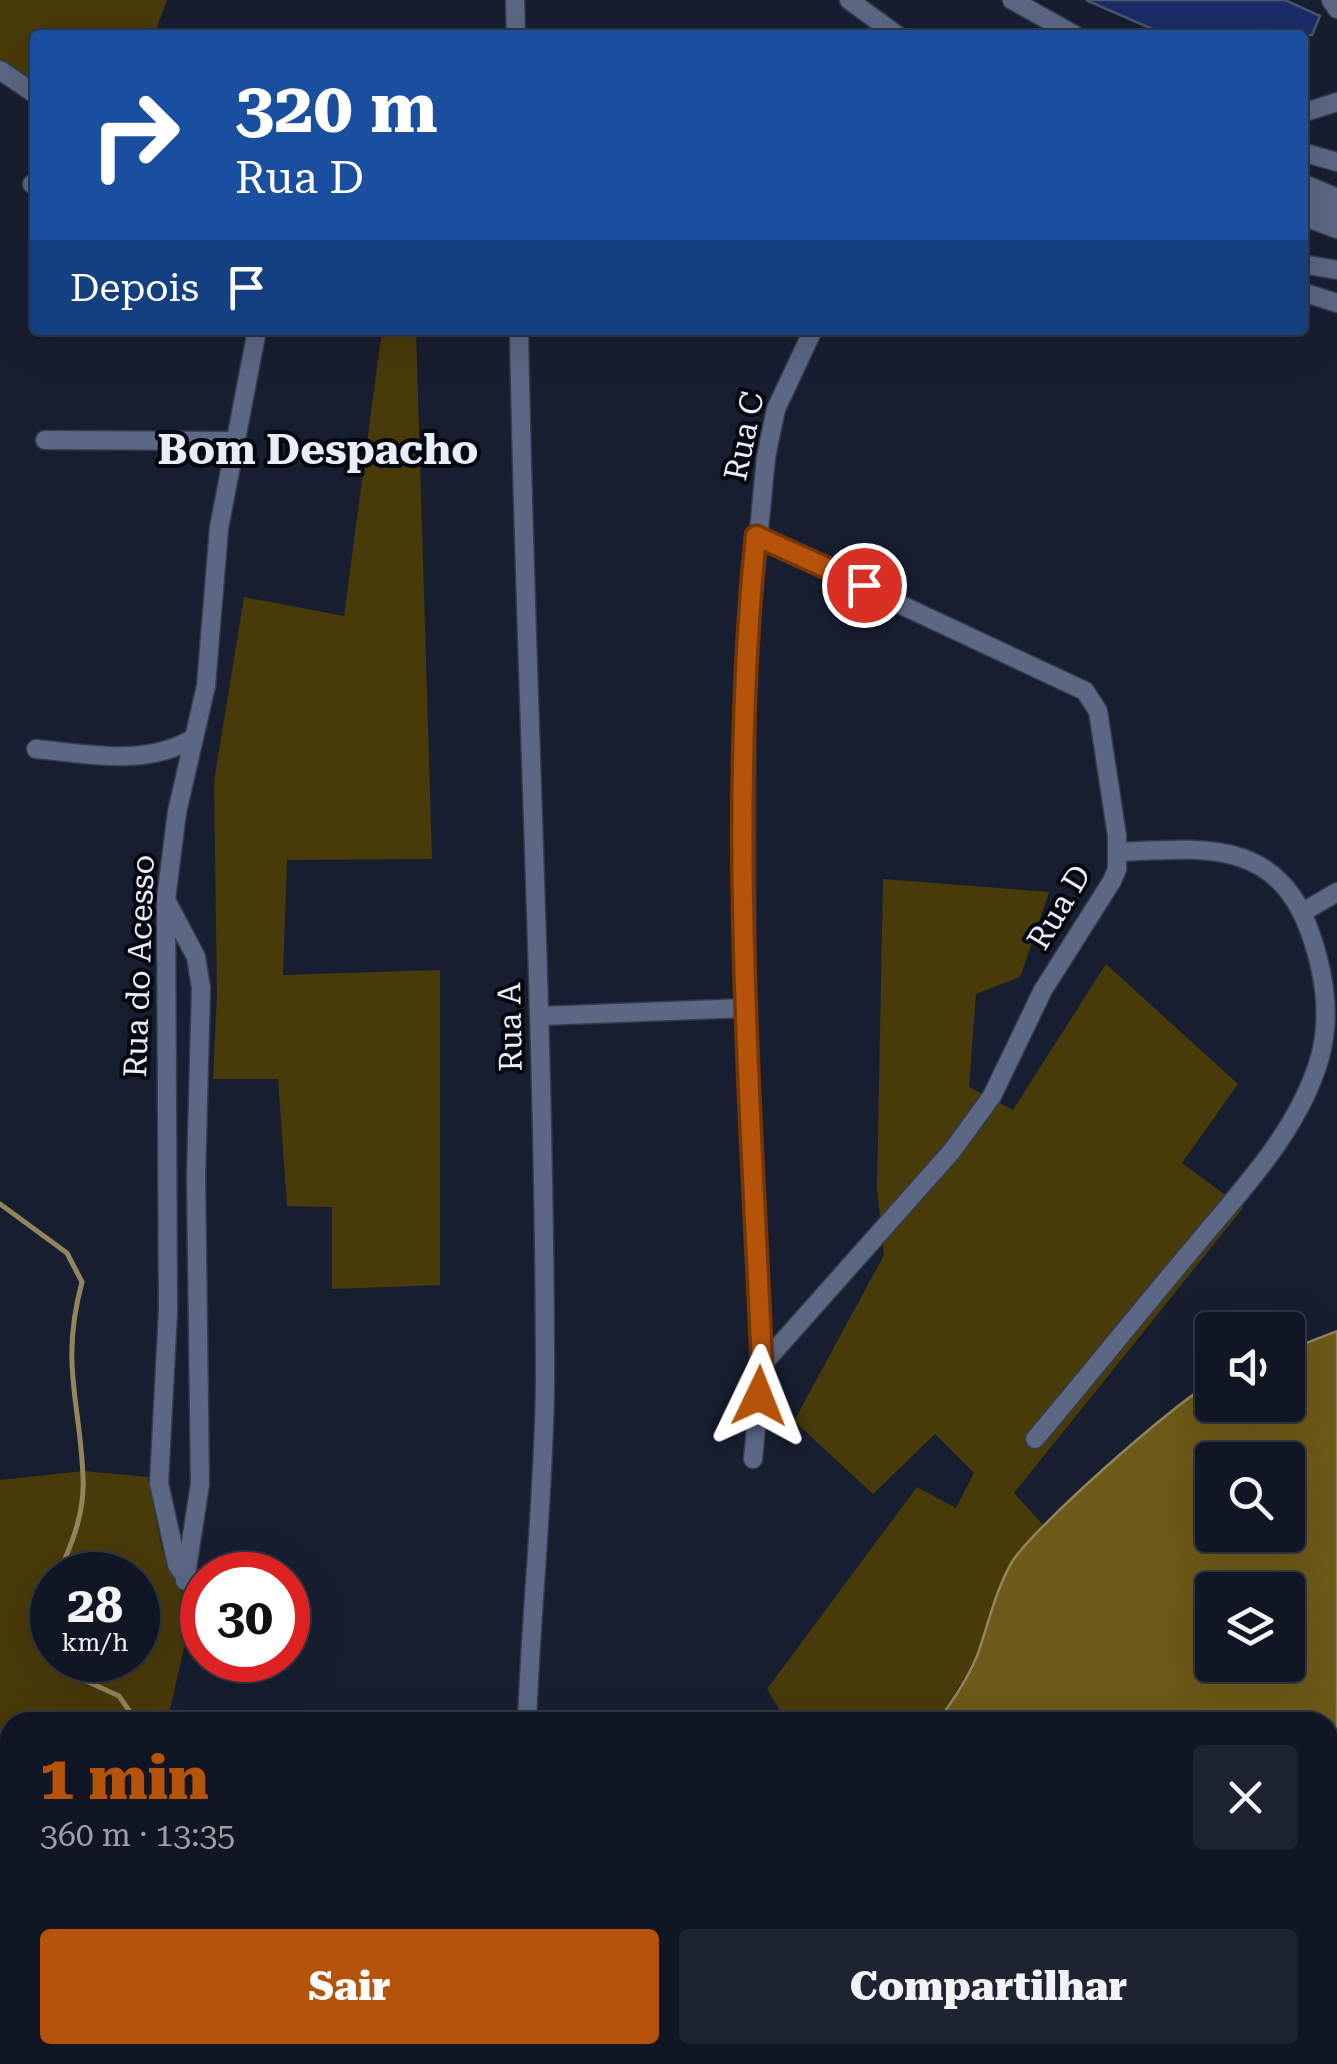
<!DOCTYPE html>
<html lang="pt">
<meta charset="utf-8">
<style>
:root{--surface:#111624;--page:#1e2331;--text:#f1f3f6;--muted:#9c9fa6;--line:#303541;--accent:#b45309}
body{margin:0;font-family:"Roboto Serif",serif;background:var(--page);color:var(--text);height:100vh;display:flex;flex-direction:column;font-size:38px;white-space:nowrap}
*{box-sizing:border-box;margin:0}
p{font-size:32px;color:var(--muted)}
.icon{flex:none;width:55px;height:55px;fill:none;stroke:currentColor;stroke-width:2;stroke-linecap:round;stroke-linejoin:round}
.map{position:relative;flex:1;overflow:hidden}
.side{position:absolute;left:0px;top:1712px;width:1338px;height:352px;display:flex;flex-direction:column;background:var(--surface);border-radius:30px 30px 0 0;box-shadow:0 10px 40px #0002,0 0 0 2px var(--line)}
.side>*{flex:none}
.hud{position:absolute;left:30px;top:30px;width:1278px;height:305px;border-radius:10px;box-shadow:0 10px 40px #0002,0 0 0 2px var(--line);background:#1a4fa0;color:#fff;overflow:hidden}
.fabs{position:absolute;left:1195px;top:1312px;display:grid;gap:20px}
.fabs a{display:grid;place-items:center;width:110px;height:110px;border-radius:10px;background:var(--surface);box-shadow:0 10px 40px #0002,0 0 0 2px var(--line);font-size:50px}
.speed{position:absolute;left:30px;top:1552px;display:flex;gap:20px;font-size:50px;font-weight:700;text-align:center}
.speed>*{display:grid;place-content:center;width:130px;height:130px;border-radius:50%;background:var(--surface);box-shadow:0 10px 40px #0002,0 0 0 2px var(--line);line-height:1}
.speed small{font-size:25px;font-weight:400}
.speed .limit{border:15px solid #d22;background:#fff;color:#111}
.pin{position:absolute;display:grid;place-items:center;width:85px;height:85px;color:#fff;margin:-42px;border:5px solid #fff;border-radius:50%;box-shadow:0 2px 10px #0007}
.me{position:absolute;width:110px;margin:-55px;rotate:2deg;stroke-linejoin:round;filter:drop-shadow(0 0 8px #0008)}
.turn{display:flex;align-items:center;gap:35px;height:210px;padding:0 40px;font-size:45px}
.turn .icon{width:130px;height:130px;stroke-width:2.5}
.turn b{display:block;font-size:70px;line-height:85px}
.then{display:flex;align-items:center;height:95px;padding:0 40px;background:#0003;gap:20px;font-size:38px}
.round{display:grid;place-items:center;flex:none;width:105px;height:105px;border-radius:10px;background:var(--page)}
.headline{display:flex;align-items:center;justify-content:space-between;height:170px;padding:0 40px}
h1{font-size:60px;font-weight:800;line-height:75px;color:var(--accent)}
.cta{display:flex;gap:20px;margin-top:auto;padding:20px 40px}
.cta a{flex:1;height:115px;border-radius:10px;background:var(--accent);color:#fff;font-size:40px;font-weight:800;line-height:115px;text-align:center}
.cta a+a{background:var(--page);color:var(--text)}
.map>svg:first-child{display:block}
.green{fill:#493a0a;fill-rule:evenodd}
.water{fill:#6d5918;stroke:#92855c;stroke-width:2.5;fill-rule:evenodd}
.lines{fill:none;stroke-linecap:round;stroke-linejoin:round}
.stream{stroke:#92855c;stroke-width:5}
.building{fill:#1a2c67;stroke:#4c5469;stroke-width:2.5}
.minor-casing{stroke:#343b4c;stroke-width:21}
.minor{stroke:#5b6783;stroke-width:18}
.route-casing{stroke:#753606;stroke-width:25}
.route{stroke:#b45309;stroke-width:18}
.labels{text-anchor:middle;stroke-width:8;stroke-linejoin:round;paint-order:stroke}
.street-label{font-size:32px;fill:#e7edf9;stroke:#060810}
.district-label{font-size:42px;font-weight:bold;fill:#e7edf9;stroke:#060810}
</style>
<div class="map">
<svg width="1337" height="2064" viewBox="0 0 1337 2064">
<rect width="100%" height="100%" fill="#171e30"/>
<path class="green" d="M0 0H167L154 35H35V96L0 77Z
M382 330H416L432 859 287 860 283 975 440 970V1285L332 1289V1207L287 1206 278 1079H213L217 993 214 782 244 597 344 616Z
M883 879 1049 892 1020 977 976 994 969 1087 1013 1110 1106 964 1238 1084 1182 1163 1243 1208 1014 1493 1044 1526 1012 1561 976 1659 937 1722H787L767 1689 917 1487 956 1508 974 1473 935 1434 873 1494 794 1421 884 1255 877 1187Z
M84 1471 148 1477 162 1550 193 1610 167 1722H10V1839H0V1480ZM52 1575H138V1660H52Z"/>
<path class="water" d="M1337 1331V2064H0V1884L10 1886V2055H1328V1722H937C952 1702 967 1680 977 1656 988 1626 995 1591 1012 1562 1031 1530 1178 1399 1212 1383V1405H1288V1350ZM1212 1460H1288V1535H1212ZM1212 1590H1288V1665H1212Z"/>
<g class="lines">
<path class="stream" d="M0 1204 67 1253 82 1282C60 1364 80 1400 83 1477 85 1512 72 1544 58 1575
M52 1587C43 1608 37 1632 52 1652
M59 1660 69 1673 119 1696 137 1722"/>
</g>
<path class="building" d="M1086 0H1285L1320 16 1312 35H1166Z"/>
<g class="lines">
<g class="minor-casing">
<path id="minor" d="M515 0 516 35
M849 0 897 35
M1012 0 1075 35
M1331 0 1337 9
M0 70 35 94
M1302 113 1337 102
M1302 152 1337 162
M1302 183 1337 198
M32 184 35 185
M1302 201 1337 215
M1302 216 1337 229
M1302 264 1337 270
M1302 292 1337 303
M519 330C525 681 545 1031 545 1382 544 1496 531 1609 527 1722
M45 440 237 441
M756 537 1085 691 1098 711 1117 836V869L1112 881 1043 990 992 1096 952 1151 762 1365
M36 749C88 754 146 767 194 738
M166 900 196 957 201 988 196 1176 200 1484 185 1581
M1303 912 1337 892
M541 1016 746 1008
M1035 1439C1089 1375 1141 1310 1195 1246 1242 1189 1299 1131 1320 1057 1331 1017 1325 977 1312 938 1279 838 1206 848 1119 852
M753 1459 762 1365 746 1008V667L766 457 776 409 813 330
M202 1600 177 1565 159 1483 168 1311 166 899 177 812 206 686 219 528 257 330
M288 1603H295"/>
</g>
<use href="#minor" class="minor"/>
</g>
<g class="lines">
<g class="route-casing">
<path id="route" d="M759 1396 762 1365C750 1090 728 811 756 536L864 585"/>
</g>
<use href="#route" class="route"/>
</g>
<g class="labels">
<g class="street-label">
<text transform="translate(744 436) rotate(-78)" y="11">Rua C</text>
<text transform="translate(1059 907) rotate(-59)" y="11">Rua D</text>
<text transform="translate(139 966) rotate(-88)" y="11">Rua do Acesso</text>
<text transform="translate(510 1027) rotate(-91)" y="11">Rua A</text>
</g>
<g class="district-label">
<text x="318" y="464">Bom Despacho</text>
</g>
</g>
</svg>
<div class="fabs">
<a><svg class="icon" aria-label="sound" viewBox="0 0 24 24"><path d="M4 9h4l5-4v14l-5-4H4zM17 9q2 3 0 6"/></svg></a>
<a><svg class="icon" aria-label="search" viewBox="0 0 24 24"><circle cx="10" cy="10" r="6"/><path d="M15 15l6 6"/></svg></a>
<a><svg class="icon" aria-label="layers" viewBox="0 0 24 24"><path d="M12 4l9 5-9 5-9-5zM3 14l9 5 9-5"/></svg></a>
</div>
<div class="speed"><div>28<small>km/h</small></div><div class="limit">30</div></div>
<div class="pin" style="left:864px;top:585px;background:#d93025"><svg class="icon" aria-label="arrive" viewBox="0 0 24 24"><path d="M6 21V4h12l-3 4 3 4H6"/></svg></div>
<svg class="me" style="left:759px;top:1396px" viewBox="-20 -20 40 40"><path d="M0-17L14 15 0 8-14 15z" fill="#b45309" stroke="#fff" stroke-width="4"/></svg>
<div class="hud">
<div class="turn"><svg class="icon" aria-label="right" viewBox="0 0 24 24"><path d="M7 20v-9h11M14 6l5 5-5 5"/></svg><div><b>320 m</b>Rua D</div></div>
<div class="then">Depois<svg class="icon" aria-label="arrive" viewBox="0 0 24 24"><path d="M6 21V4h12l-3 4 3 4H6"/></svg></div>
</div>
<section class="side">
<div class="headline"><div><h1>1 min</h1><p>360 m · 13:35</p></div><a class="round"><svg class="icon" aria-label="close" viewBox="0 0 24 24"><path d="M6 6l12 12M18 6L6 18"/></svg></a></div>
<div class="cta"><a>Sair</a><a>Compartilhar</a></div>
</section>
</div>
